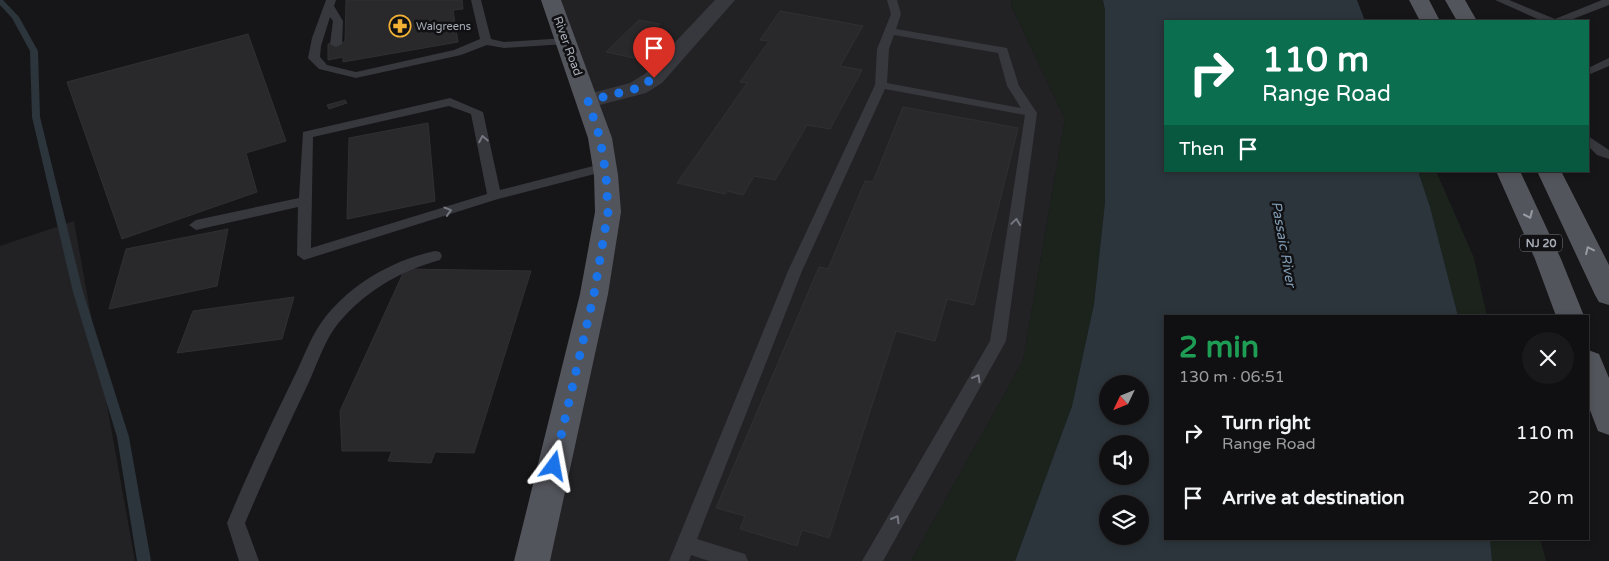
<!DOCTYPE html>
<meta charset="utf-8">
<style>
:root{--surface:#101012;--page:#19191b;--text:#f1f3f6;--muted:#9c9d9f;--line:#303032}
body{margin:0;font-family:"Varela Round",sans-serif;background:var(--page);color:var(--text);height:100vh;display:flex;flex-direction:column;font-size:19px;white-space:nowrap}
*{box-sizing:border-box;margin:0}
p{font-size:16px;color:var(--muted)}
.icon{flex:none;width:28px;height:28px;fill:none;stroke:currentColor;stroke-width:2;stroke-linecap:round;stroke-linejoin:round}
.map{position:relative;flex:1;overflow:hidden}
.drawer{position:absolute;left:1164px;top:315px;width:425px;height:225px;display:flex;flex-direction:column;background:var(--surface);border-radius:0px;box-shadow:0 2px 8px #0003,0 0 0 1px var(--line)}
.drawer>*{flex:none}
.hud{position:absolute;left:1164px;top:20px;width:425px;height:152px;border-radius:0px;box-shadow:0 2px 8px #0003,0 0 0 1px var(--line);background:#0b6e4f;color:#fff;overflow:hidden}
.needle{width:32px;rotate:227deg}
.fabs{position:absolute;left:1099px;top:375px;display:grid;gap:10px}
.fabs a{display:grid;place-items:center;width:50px;height:50px;border-radius:50%;background:var(--surface);box-shadow:0 2px 8px #0003,0 0 0 1px var(--line);font-size:25px}
.pin{position:absolute;display:grid;place-items:center;width:42px;height:42px;color:#fff;margin:-51px -21px;border-radius:50% 50% 50% 0;rotate:-45deg;box-shadow:0 0 5px #0007}
.pin .icon{rotate:45deg}
.me{position:absolute;width:55px;margin:-28px;rotate:13deg;stroke-linejoin:round;filter:drop-shadow(0 0 4px #0008)}
.turn{display:flex;align-items:center;gap:18px;height:105px;padding:0 15px;font-size:22px}
.turn .icon{width:65px;height:65px;stroke-width:2.5}
.turn b{display:block;font-size:35px;line-height:42px}
.then{display:flex;align-items:center;height:48px;padding:0 15px;background:#0003;gap:10px;font-size:19px}
.round{display:grid;place-items:center;flex:none;width:52px;height:52px;border-radius:26px;background:var(--page)}
.summary{display:flex;align-items:center;justify-content:space-between;height:85px;padding:0 15px}
h1{font-size:30px;font-weight:700;line-height:38px;color:#1e9e55}
ul{padding:0;list-style:none}
li{display:flex;align-items:center;gap:15px;height:65px;padding:0 15px}
li div{flex:1}
li b{display:block;font-size:19px}
li em{font-style:normal}
.map>svg:first-child{display:block}
.built{fill:#222225}
.green{fill:#1c231d}
.water{fill:#2c353c;fill-rule:evenodd}
.lines{fill:none;stroke-linecap:round;stroke-linejoin:round}
.stream{fill:#2c353c;fill-rule:evenodd}
.building{fill:#29292c;stroke:#303034}
.service{fill:#37383d;fill-rule:evenodd}
.minor{fill:#37383d;fill-rule:evenodd}
.primary{fill:#53555c;fill-rule:evenodd}
.oneway{stroke:#757881}
.oneway2{stroke:#979ba6}
.route{stroke:#1a73e8;stroke-width:9;stroke-dasharray:0 16.2}
.labels{text-anchor:middle;stroke-width:5;stroke-linejoin:round;paint-order:stroke}
.far-poi-label{font-size:11px;fill:#a8adb8;stroke:#111113;text-anchor:start}
.shield{fill:#111113;stroke:#7b7e86;stroke-width:1}
.shield-label{font-size:11px;font-weight:bold;fill:#a8adb8}
.street-label{font-size:12px;fill:#a8adb8;stroke:#111113}
.water-label{font-size:14px;font-style:italic;fill:#7f9bb3;stroke:#111113}
</style>
<div class="map">
<svg width="1609" height="561" viewBox="0 0 1609 561">
<rect width="100%" height="100%" fill="#161618"/>
<path class="built" d="M551 0H1012L1011 5 1065 119 1023 361 911 561H532L606 175Z
M74 221 135 561H0V246Z"/>
<path class="green" d="M1012 0H1103L1105 10V202L1094 304 1072 406 1015 561H911L1023 361 1065 119 1011 5Z
M1418 171H1436L1474 258 1487 316H1458L1430 207Z
M1490 539H1540L1546 561H1492Z"/>
<path class="water" d="M1103 0H1357L1365 21H1165V171H1418L1430 207 1458 316H1165V539H1490L1492 561H1015L1072 406 1094 304 1105 202V10ZM1108 384H1140V416H1108ZM1108 444H1140V476H1108ZM1108 504H1140V536H1108Z"/>
<g class="lines">
<path class="stream" d="M0 0H3L19 17 38 51 40 117 83 292 129 437 151 561H137L117 437 73 292 32 117 30 51 12 18 0 5Z"/>
</g>
<path class="building" d="M346 0H462L463 9 453 10 458 42 343 62V57L328 60V44L345 42Z
M780 11 863 26 840 66 862 70 830 129 807 125 775 180 754 176 743 195 727 191 725 194 677 183 747 83 740 82 769 41 760 40Z
M639 20 660 24 652 33 657 34 634 58 606 52Z
M248 34 286 141 246 153 257 192 122 239 67 82Z
M345 100 347 103 329 109 327 105Z
M903 107 1018 128 974 305 947 299 935 341 896 331 829 538 802 530 797 546 740 529 745 516 716 508 819 267 828 269 865 181 873 182Z
M428 123 435 201 347 219 349 138Z
M228 229 217 286 109 309 126 249Z
M405 269 531 271 474 453 435 452 431 463 388 461 392 451H342L340 411Z
M294 297 282 339 177 353 193 311Z"/>
<g class="lines">
<path class="service" d="M326 0H336L334 6 343 21 342 44 336 47 330 44 333 21 330 17 321 46 320 57 327 65 356 72 454 50 480 39 471 0H481L491 39 504 42 566 38 572 41 566 44 504 48 487 45 461 55 356 78 319 69 308 58 312 38Z
M887 0H897L901 14 896 29 1007 48 1019 86 1037 113 1006 341 883 561H862L990 341 1025 115 885 89 802 271 697 539 745 554 748 561H709L691 555 689 561H669L788 271 875 85 877 49 891 14ZM894 35 998 53 1007 86 1021 108 887 83 889 49Z
M1495 0H1509L1555 19 1602 0H1609V5L1568 21H1542Z
M1609 58V66L1588 75V68Z
M450 98 483 112 500 190 605 163 612 167 610 170 498 199 304 260 297 255 298 207 196 230 189 225 196 220 299 198 303 132ZM449 106 471 114 487 194 311 248 313 137Z
M1588 136 1609 150V159L1597 155 1588 146Z
M435 251 440 252 442 256 440 260C399 271 360 294 334 329 323 345 316 367 308 384 286 430 265 476 245 523L259 561H239L227 523C247 475 269 428 292 381 302 362 309 340 321 323 347 286 392 260 435 251Z"/>
<path class="minor" d="M715 0H735L662 83 646 93 588 108 580 106 577 101 580 96 630 83 646 73Z"/>
<path class="primary" d="M541 0H561L612 138 618 175 621 212 608 294 550 561H514L580 294 595 212 594 175 588 138Z
M1409 0H1429L1440 21H1420Z
M1445 0H1465L1477 21H1457Z
M1496 171H1520L1561 259 1584 316H1556L1535 259Z
M1537 171H1561L1609 265V305L1599 302 1595 295Z
M1588 350 1599 354 1609 378V435L1598 431 1588 405Z"/>
</g>
<defs><path id="oneway-chevron" d="M-2-3.5L2.5 0L-2 3.5" fill="none" stroke-width="1.6" stroke-linecap="round" stroke-linejoin="round" transform="scale(1.25)"/></defs>
<g class="oneway">
<use href="#oneway-chevron" transform="translate(483 139) rotate(-101)"/>
<use href="#oneway-chevron" transform="translate(448 211) rotate(-17)"/>
<use href="#oneway-chevron" transform="translate(1016 222) rotate(-82)"/>
<use href="#oneway-chevron" transform="translate(977 378) rotate(-60)"/>
<use href="#oneway-chevron" transform="translate(896 519) rotate(-60)"/>
</g>
<g class="oneway2">
<use href="#oneway-chevron" transform="translate(1529 215) rotate(66)"/>
<use href="#oneway-chevron" transform="translate(1589 250) rotate(-115)"/>
</g>
<g class="lines">
<path class="route" d="M554 466 594 294 608 212 606 175 600 138 588 101 638 88 654 78"/>
</g>
<defs>
<g id="pharmacy-ring" transform="scale(1.125)"><circle r="9.5" fill="#111113" stroke="#f2b134" stroke-width="1.5"/><path d="M-2-6h4v4h4v4h-4v4h-4v-4h-4v-4h4Z" fill="#f2b134"/></g>
</defs>
<g fill-rule="evenodd">
<use href="#pharmacy-ring" x="400" y="26"/>
</g>
<g class="labels">
<g class="far-poi-label">
<text x="416" y="30">Walgreens</text>
</g>
<rect class="shield" x="1520" y="234.5" width="42" height="17" rx="4"/>
<g class="shield-label">
<text x="1541" y="247">NJ 20</text>
</g>
<g class="street-label">
<text transform="translate(568 46) rotate(70)" y="4">River Road</text>
</g>
<g class="water-label">
<text transform="translate(1284 244) rotate(80)" y="5">Passaic River</text>
</g>
</g>
</svg>
<div class="fabs">
<a><svg class="needle" viewBox="-14 -14 28 28"><path d="M0-13l5 13h-10z" fill="#e53935"/><path d="M0 13l5-13h-10z" fill="#9c9d9f"/></svg></a>
<a><svg class="icon" aria-label="sound" viewBox="0 0 24 24"><path d="M4 9h4l5-4v14l-5-4H4zM17 9q2 3 0 6"/></svg></a>
<a><svg class="icon" aria-label="layers" viewBox="0 0 24 24"><path d="M12 4l9 5-9 5-9-5zM3 14l9 5 9-5"/></svg></a>
</div>
<div class="pin" style="left:654px;top:78px;background:#d93025"><svg class="icon" aria-label="arrive" viewBox="0 0 24 24"><path d="M6 21V4h12l-3 4 3 4H6"/></svg></div>
<svg class="me" style="left:554px;top:466px" viewBox="-20 -20 40 40"><path d="M0-17L14 15 0 8-14 15z" fill="#1a73e8" stroke="#fff" stroke-width="4"/></svg>
<div class="hud">
<div class="turn"><svg class="icon" aria-label="right" viewBox="0 0 24 24"><path d="M7 20v-9h11M14 6l5 5-5 5"/></svg><div><b>110 m</b>Range Road</div></div>
<div class="then">Then<svg class="icon" aria-label="arrive" viewBox="0 0 24 24"><path d="M6 21V4h12l-3 4 3 4H6"/></svg></div>
</div>
<section class="drawer">
<div class="summary"><div><h1>2 min</h1><p>130 m · 06:51</p></div><a class="round"><svg class="icon" aria-label="close" viewBox="0 0 24 24"><path d="M6 6l12 12M18 6L6 18"/></svg></a></div>
<ul>
<li><svg class="icon" aria-label="right" viewBox="0 0 24 24"><path d="M7 20v-9h11M14 6l5 5-5 5"/></svg><div><b>Turn right</b><p>Range Road</p></div><em>110 m</em></li>
<li><svg class="icon" aria-label="arrive" viewBox="0 0 24 24"><path d="M6 21V4h12l-3 4 3 4H6"/></svg><div><b>Arrive at destination</b></div><em>20 m</em></li>
</ul>
</section>
</div>
